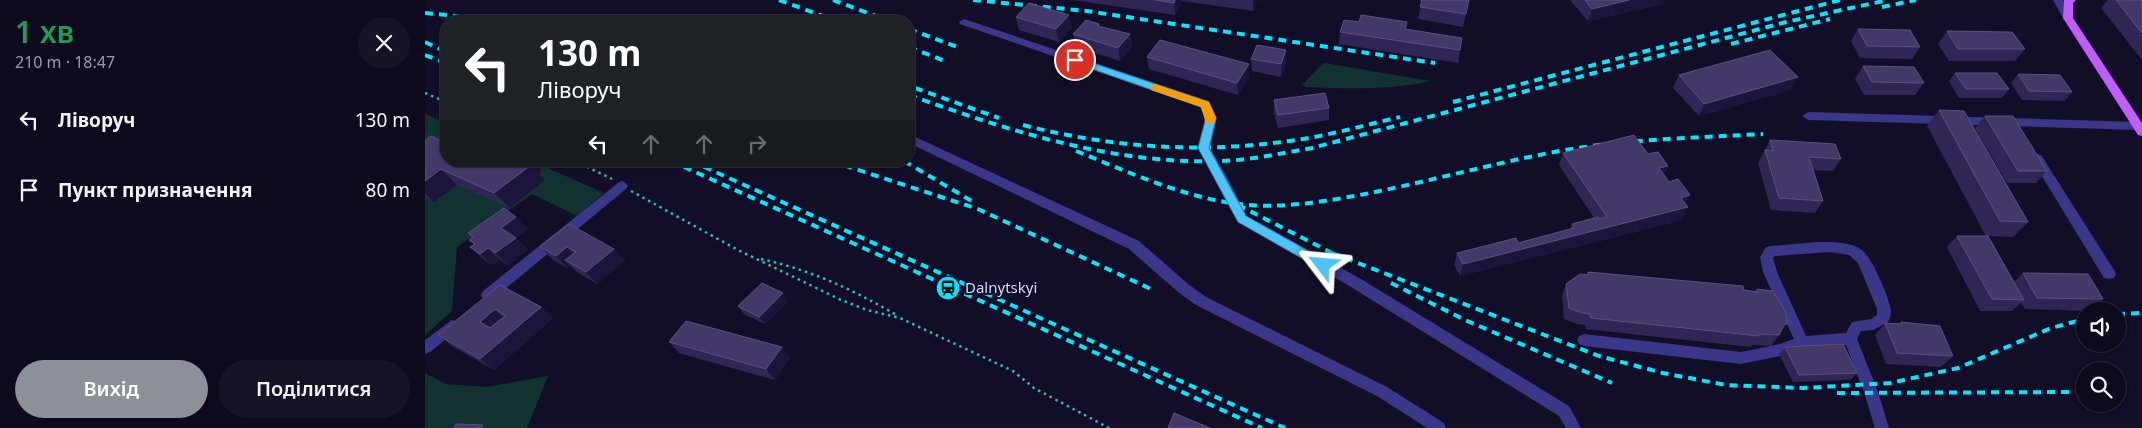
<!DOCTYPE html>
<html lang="uk">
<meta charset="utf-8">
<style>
:root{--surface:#0e0a1d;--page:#171326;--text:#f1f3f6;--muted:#9b9aa4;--line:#2e2b3b;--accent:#8c9099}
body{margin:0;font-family:"Noto Sans",sans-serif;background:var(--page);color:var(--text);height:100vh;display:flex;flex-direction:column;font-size:19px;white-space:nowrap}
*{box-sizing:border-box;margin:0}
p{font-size:16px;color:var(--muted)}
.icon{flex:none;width:28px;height:28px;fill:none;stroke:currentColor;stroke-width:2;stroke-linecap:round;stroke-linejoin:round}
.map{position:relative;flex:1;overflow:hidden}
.sheet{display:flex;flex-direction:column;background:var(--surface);width:425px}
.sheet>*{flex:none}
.top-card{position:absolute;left:15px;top:15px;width:475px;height:152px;border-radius:20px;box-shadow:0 1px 4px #0004,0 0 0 1px var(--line);background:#202124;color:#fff;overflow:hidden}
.fabs{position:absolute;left:1651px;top:302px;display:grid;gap:10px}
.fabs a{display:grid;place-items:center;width:50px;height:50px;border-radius:50%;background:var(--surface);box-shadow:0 1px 4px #0004,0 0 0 1px var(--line);font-size:25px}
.pin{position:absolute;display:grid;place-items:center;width:42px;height:42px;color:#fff;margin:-21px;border:2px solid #fff;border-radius:50%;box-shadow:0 1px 5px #0007}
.me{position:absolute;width:55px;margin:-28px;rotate:299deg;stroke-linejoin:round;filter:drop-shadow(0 0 4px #0008)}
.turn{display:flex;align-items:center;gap:18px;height:105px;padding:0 15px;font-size:22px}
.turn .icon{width:65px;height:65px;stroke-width:2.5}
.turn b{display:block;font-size:35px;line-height:42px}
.lanes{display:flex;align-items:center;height:48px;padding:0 15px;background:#0003;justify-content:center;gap:25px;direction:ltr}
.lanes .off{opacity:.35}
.round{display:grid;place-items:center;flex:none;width:52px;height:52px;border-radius:26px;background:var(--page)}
.head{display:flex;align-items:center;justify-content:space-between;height:85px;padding:0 15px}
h1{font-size:30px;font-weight:600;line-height:38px;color:#1e9e55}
.primary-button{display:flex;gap:10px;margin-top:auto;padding:10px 15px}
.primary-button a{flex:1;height:58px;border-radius:30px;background:var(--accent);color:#fff;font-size:20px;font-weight:600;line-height:58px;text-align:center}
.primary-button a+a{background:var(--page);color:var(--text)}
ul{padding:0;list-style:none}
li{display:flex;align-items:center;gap:15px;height:70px;padding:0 15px}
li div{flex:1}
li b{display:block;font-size:19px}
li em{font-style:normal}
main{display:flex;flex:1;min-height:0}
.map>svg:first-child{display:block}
.green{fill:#113230}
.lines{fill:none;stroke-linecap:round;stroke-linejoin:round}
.path{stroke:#2abeb4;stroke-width:2.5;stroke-dasharray:2.5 4;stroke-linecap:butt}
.minor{fill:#3a3788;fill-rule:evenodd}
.major{fill:#c15cff;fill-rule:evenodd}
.rail{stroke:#01e7ff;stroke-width:4;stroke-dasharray:8 6;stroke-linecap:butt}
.wall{fill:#302656}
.shaded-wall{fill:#1c153b}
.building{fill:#423968;stroke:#5a5180;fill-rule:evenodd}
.route{fill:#4fc3f7;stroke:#337fa1}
.slow{fill:#f59e0b}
.labels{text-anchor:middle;stroke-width:4;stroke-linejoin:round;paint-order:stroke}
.poi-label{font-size:15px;fill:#d9d5ff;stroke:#120e27;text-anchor:start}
</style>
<main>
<section class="sheet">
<div class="head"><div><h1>1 хв</h1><p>210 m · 18:47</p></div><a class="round"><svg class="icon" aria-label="close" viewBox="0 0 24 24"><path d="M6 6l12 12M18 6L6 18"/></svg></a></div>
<ul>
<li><svg class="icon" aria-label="left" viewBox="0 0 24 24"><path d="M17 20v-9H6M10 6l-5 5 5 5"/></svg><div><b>Ліворуч</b></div><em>130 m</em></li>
<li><svg class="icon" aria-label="arrive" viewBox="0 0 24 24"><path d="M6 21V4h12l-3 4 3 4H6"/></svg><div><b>Пункт призначення</b></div><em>80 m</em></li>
</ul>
<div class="primary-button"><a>Вихід</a><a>Поділитися</a></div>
</section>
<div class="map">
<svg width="1717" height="428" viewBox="0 0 1717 428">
<rect width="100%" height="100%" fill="#120e27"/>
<path class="green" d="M900 63 1006 81C966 90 922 89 881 87L877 85 897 64Z
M0 114 21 123V161H107L179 193 152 216 107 194 32 247 27 311 0 335Z
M0 373 21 384 61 387 123 376 102 428H0Z"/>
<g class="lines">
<path class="path" d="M0 93 21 102
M150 161 187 179
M206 191 313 250 414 299 442 310 475 318 588 371 609 388 684 428
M336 259C386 270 429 290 473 316"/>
<path class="minor" d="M1628 0H1638L1648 18 1647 20H1639Z
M539 19 784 101 792 118 785 148 804 180 822 216 936 279 1144 406 1156 428H1141L1134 416 926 287 813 222 792 181 773 148 780 118 775 107 535 24 534 22Z
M1383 112 1712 122 1716 123 1717 127 1712 130 1383 120 1377 116Z
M484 134 714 241 763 284 781 297 962 387 1019 423 1021 428H1002L952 396 771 305 753 292 704 249 484 143Z
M1612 154 1616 155 1689 270 1691 274 1689 278 1684 279 1679 278 1606 158Z
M197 181 201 183 203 186 201 189 68 299 63 301 58 299 56 295 58 291 193 183Z
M1392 242C1407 242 1426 241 1438 251 1447 258 1465 299 1466 311 1466 315 1465 318 1463 322L1448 330 1436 331 1432 339 1453 392 1464 428H1450L1439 392 1421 345 1377 348 1355 356 1316 364 1159 346 1154 344 1152 340 1154 336 1159 334 1316 352 1355 344 1369 339 1338 272 1335 257 1341 247 1346 246ZM1405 252 1424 255 1433 263 1452 309V315L1446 319 1427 322 1421 333 1381 336 1352 272 1348 258 1350 256Z
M27 320 32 322 34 326 32 330 5 352 0 354V340Z"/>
<path class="major" d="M1639 0H1651L1648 3V18L1717 123V136L1713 135 1638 18Z"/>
<path class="rail" d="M354 0 412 21
M408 0 464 21
M548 0 662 11 1010 63
M1457 7 1491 0
M0 13 85 21
M484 29 535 48
M0 42 21 52
M1306 44 1405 19
M484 47 520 61
M0 55 21 63
M490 88 574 118
M484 95C585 131 689 165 797 161 827 160 857 153 887 148L1361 22 1463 0
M1028 102 1415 0
M598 125C688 148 779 154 871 140 906 135 940 125 975 117
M651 151C706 173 764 200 823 205 862 208 902 201 940 194 1001 182 1062 165 1124 153 1195 139 1266 138 1338 134
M246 161 837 428
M266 161 860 428
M406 161 553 209 726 289
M479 161 550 203
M813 205 913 256
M907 253 1174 356 1238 373 1301 385 1378 388 1465 383 1533 368 1626 328 1660 319
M966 283 1040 320 1187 383
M1692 314 1717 313
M1412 393 1650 392"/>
</g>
<path class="wall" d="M648 0H832L828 11 757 1 750 15Z
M993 0H1044L1038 27 993 19 997 1Z
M1145 0H1240L1238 4 1163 21Z
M1683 0H1717V60L1676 8Z
M591 17 647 27 634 42 594 30Z
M934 22H982L981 29 1037 38 1033 63 914 44 915 32Z
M675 27 705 34 707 47 695 61 651 47 648 34Z
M1433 29 1495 47 1487 59 1435 58 1426 41Z
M1522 31 1600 49 1590 61H1524L1513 44Z
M861 50V62L856 77 827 71 826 59Z
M722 57 824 64V77L813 95 724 69Z
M1438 66 1499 83 1490 95H1439L1430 79Z
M1530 73 1584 89 1577 98H1534L1524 81Z
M1593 74 1647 92 1640 101 1597 100 1586 83Z
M1254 75 1366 90 1274 116 1248 88Z
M849 100 904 108V120L853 128 849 113Z
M1514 110 1603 222 1588 237 1563 236 1589 282 1598 273 1678 299 1664 311 1600 309 1596 303 1587 311H1555L1522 247 1532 236H1561L1502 126Z
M1560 116 1622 171 1611 183H1582L1550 128Z
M1345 140 1416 159 1408 171 1388 170 1398 201 1390 213 1346 210 1333 163Z
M0 141 21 161 117 171 114 174 120 180 85 208 32 185 9 202 0 198Z
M1138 153 1223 154 1243 166 1239 175 1263 207 1257 220 1035 276 1029 265 1032 253 1093 243 1145 229 1147 224 1169 218 1134 165Z
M144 224 200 260 172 284 152 272 145 265 142 268 127 259 115 247Z
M103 229 91 238 103 250 83 265 75 260 67 265 58 259 45 247 49 244 44 240 47 237 43 233Z
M1163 272 1330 292 1332 289 1363 323 1346 346 1327 345 1326 347 1161 329 1160 325 1152 324 1139 319 1137 296 1141 284 1162 275Z
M75 285 116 307 128 318 69 370 27 346 13 335Z
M363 301 340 324 319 314 313 306Z
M1476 322 1528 356 1516 367 1461 364 1450 335 1460 323 1473 324Z
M244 342 357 347 365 358 350 380 254 353Z
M1360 347 1432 373 1425 380 1368 382 1354 354Z"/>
<path class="shaded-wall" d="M750 0H757V1L750 15 749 3Z
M828 0H832L828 11Z
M1204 0H1240L1238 4 1163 21 1167 9Z
M644 15 647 27 634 42 631 29Z
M705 34 707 47 695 61 693 48Z
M861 50V62L856 77V64Z
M824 64V77L813 95 812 83Z
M1373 77 1366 90 1274 116 1279 104Z
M97 161H108L117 171 114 174 120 180 85 208 69 193Z
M1243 166 1238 178 1234 168Z
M16 169 32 185 9 202 0 193V181Z
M1265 195 1259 207 1256 198Z
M1263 207 1257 220 1035 276 1038 264Z
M91 217 103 229 88 240 76 228Z
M91 238 103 250 83 265 70 253Z
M142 247 153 259 140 260 145 265 142 268 131 256Z
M63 248 75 260 67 265 55 254Z
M189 249 200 260 172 284 161 272Z
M358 293 363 301 340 324 334 317Z
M116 307 128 318 69 370 55 359Z
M70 309 83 321 68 333 55 322Z
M1363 323 1355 334 1359 325Z
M357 347 365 358 350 380 341 369Z"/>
<path class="building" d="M730 0H750L749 3Z
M997 0H1044L1041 14 995 7Z
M1160 0H1204L1167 9Z
M1691 0H1717V33Z
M604 3 644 15 631 29 591 17Z
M936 15 982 22 980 29 1037 38 1035 50 915 32 919 20 934 22Z
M661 20 674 24 673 26 705 34 693 48 648 34Z
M1433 29 1485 30 1495 47 1442 46Z
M1522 31 1587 32 1600 49H1533Z
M735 40 824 64 812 83 722 57Z
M832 45 861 50 856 64 826 59Z
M1345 50 1373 77 1279 104 1254 75Z
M1438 66 1489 67 1499 83 1447 82Z
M1530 73H1572L1584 89H1541Z
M1593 74 1635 75 1647 92 1604 91Z
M900 93 904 108 853 115 849 100Z
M1514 110 1539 111 1603 222 1575 221Z
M1560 116H1588L1622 171H1593Z
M1209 135 1223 154 1233 152 1243 166 1234 168 1244 182 1253 179 1265 195 1256 198 1263 207 1038 264 1032 253 1091 238 1093 243 1149 228 1147 224 1173 217 1174 219 1182 217 1138 153Z
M6 136 21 143V161H98L106 165 69 193 16 169 0 181V141Z
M1345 140 1410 144 1416 159 1384 157 1398 201 1354 198 1340 150 1348 151Z
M79 208 91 217 76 228 91 238 70 253 63 248 55 254 45 247 50 244 44 240 48 237 43 233Z
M144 224 189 249 161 272 140 260 151 252 142 247 131 256 115 247Z
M1532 236H1563L1599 300 1567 299Z
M1163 272 1318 286 1319 290 1332 292V289L1348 291 1360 311 1363 323 1359 325 1354 335 1334 334V336L1166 318 1165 314 1157 313 1144 308 1141 284 1155 274 1163 275Z
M1598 273 1663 274 1678 299 1612 298Z
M337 283 358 293 334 317 313 306Z
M75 285 116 307 55 359 13 335ZM70 309 80 316 65 328 55 322Z
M261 321 357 347 341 369 244 342Z
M1476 322 1515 326 1528 356 1472 353 1460 323 1477 324Z
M1418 344 1432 373 1374 375 1360 347Z
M749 413 785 428H743Z
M31 424 58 425 56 428H29Z"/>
<path class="route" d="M650 57 784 102 791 118 784 148 821 216 903 262 904 265 903 268H894L813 222 773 148 781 118 776 107 647 62V58Z"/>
<path class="slow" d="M730 84 784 102 791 118 789 124H781L776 107 726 90V85Z"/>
<defs>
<g id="station-disc" transform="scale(1.25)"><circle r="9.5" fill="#01e7ff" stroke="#120e27"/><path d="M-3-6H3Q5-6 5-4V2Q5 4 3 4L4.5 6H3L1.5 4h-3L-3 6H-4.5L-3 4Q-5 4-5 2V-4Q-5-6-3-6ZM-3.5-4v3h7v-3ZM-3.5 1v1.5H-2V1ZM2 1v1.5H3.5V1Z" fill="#111"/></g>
</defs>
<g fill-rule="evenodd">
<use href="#station-disc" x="523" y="288"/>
</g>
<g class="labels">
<g class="poi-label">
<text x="540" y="293">Dalnytskyi</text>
</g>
</g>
</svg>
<div class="fabs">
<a><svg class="icon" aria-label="sound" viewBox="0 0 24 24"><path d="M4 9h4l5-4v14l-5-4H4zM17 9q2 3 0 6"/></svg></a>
<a><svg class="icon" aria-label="search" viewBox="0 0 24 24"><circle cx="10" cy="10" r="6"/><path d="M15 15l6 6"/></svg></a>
</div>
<div class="pin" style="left:650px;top:60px;background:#d93025"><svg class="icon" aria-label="arrive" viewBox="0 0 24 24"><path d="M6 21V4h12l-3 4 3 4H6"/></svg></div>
<svg class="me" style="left:898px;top:265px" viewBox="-20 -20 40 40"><path d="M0-17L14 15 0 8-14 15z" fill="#4fc3f7" stroke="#fff" stroke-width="4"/></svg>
<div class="top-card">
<div class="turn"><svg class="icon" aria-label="left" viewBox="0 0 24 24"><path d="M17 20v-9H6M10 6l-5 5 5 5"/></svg><div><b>130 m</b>Ліворуч</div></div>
<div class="lanes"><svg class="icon" aria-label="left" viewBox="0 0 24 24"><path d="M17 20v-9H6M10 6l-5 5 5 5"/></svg><svg class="icon off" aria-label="ahead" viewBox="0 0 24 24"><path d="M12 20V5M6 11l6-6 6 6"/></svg><svg class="icon off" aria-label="ahead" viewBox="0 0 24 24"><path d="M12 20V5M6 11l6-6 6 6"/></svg><svg class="icon off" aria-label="right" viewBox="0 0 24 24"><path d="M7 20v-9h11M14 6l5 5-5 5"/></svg></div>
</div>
</div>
</main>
